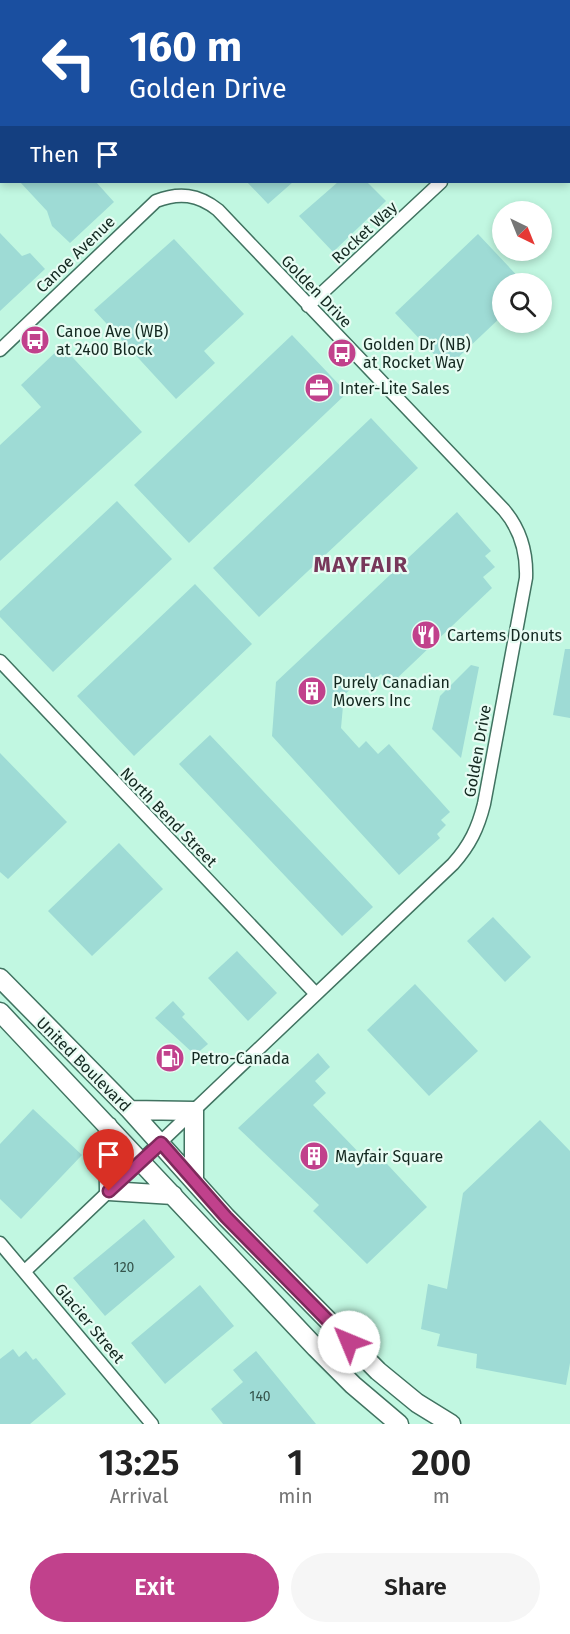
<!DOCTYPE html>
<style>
:root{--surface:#fff;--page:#f6f6f6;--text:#222;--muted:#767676;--accent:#c1418c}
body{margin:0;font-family:"Fira Sans",sans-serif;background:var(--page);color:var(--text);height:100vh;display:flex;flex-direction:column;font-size:22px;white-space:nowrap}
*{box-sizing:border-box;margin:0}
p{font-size:20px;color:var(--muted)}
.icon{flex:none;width:33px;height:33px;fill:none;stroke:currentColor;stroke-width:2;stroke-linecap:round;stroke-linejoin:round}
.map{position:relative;height:1424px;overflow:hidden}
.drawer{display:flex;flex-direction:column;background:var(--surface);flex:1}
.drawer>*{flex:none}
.top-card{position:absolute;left:0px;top:0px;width:570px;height:183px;box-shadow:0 3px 9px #0003;background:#1a4fa0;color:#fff;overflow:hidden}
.needle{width:39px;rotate:137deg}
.buttons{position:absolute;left:492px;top:201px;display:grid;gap:12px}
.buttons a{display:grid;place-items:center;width:60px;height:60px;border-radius:50%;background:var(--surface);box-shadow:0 3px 9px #0003;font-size:30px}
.pin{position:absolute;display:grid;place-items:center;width:51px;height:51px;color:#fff;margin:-62px -26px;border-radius:50% 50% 50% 0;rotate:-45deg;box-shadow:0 0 6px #0007}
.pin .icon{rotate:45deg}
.me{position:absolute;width:66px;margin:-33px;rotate:315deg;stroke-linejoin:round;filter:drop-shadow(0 0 4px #0008)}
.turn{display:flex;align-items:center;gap:21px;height:126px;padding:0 30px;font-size:27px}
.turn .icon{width:78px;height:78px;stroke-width:2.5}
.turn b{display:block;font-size:42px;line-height:51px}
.then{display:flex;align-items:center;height:57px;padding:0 30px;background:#0003;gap:12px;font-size:22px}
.eta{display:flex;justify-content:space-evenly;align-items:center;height:102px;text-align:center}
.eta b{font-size:36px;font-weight:600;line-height:42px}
.button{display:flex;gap:12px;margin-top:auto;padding:12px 30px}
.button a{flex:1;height:69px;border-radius:36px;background:var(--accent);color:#fff;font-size:24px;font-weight:600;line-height:69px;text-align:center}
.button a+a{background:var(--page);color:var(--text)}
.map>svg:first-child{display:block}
.building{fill:#9edbd5}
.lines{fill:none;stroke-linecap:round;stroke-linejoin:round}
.street-casing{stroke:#417361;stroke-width:15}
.primary-casing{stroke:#417361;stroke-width:21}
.highway-casing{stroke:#417361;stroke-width:24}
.street{stroke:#fff;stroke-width:12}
.primary{stroke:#fff;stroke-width:18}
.highway{stroke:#fff;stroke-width:21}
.route-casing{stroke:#7d2a5b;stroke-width:15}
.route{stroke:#c1418c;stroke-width:10}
.labels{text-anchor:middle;stroke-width:4.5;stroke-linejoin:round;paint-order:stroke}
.number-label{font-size:14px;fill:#36554d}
.street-label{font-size:16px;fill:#132820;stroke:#e7fcf3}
.poi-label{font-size:16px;fill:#132820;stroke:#e7fcf3;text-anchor:start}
.district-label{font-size:22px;font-weight:bold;letter-spacing:1.5px;fill:#77375a;stroke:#e7fcf3}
</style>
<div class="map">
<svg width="570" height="1424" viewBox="0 0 570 1424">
<rect width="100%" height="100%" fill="#c1f7e1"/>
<path class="building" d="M20 182H96L114 202 70 243 52 226 47 211Z
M247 182H293L268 204Z
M338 182H367L386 201 333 252 299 216Z
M0 233 22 256 30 253 45 269 0 311Z
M478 234 525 284H502V316L447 368 395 313Z
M174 239 244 314 204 351 215 363 176 399 94 310Z
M292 335 347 393 189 543 134 485Z
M62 346 142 432 0 561V445L41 407 21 385Z
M371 418 418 468 259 617 213 568Z
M117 501 172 559 53 672 0 617V611Z
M457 512 491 551 485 556 495 567 483 577 492 588 391 684 381 674 366 687 361 680 344 695 341 728 359 748 366 741 378 754 389 744 450 812 441 820 446 825 437 834 440 838 399 875 272 736 276 682Z
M195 584 252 644 134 756 77 696Z
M565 649H570V718L553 715Z
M471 665 479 667 461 758 432 729 440 696Z
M210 735 373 907 342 936 179 764Z
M0 753 67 822 8 879 0 872Z
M119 843 163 889 92 956 48 911Z
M493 917 531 957 505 982 467 941Z
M237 951 277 993 248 1021 208 978Z
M415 984 478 1051 429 1096 367 1030Z
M173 1001 185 1014 182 1017 208 1044 195 1055 155 1018Z
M318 1053 330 1067 315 1081 326 1093 313 1105 366 1160 375 1151 427 1207 367 1264 313 1211 319 1205 238 1128Z
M33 1109 82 1155 21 1219 0 1199V1144Z
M540 1120 570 1151V1363L566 1385 476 1368 477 1354 437 1346 440 1334 421 1329 428 1284 447 1289 463 1193Z
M144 1219 175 1257 105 1316 73 1278Z
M200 1285 234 1326 165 1384 131 1343Z
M13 1349 19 1357 26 1351 33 1360 36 1358 66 1394 30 1424H0V1359Z
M256 1351 316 1424H223L211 1409 243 1382 233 1370Z"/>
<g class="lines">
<g class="street-casing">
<path id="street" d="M568 63 570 61
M308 306 441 182
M0 350 156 201C179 192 198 194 218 210L504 510C521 530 527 552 526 578L484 804C478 828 470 845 453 864L25 1271
M0 661 316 994
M0 1243 152 1424"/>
</g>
<g class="primary-casing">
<path id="primary" d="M0 978 130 1110 226 1217 378 1371 417 1403 451 1424
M0 1012 316 1348 353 1385 399 1424
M130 1110 194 1111V1180
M108 1126 109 1191 173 1195"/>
</g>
<g class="highway-casing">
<path id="highway" d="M0 2 3 0"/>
</g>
<use href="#street" class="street"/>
<use href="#primary" class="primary"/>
<use href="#highway" class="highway"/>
</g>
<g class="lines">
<g class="route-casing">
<path id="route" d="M109 1191 161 1143 226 1217 349 1342"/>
</g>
<use href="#route" class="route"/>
</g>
<defs>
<g id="bus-disc" transform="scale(1.5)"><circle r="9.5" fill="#c1418c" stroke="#e7fcf3"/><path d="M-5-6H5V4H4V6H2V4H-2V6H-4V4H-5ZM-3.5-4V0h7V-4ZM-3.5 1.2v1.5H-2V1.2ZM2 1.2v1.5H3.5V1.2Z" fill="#fff"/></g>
<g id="office-disc" transform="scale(1.5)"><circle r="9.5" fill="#c1418c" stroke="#e7fcf3"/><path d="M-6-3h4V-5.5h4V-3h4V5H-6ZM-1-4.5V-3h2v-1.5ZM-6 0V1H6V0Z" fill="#fff"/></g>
<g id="restaurant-disc" transform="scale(1.5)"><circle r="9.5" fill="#c1418c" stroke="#e7fcf3"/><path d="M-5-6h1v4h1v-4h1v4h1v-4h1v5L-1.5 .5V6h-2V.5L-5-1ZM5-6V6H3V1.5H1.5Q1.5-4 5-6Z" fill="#fff"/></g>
<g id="building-disc" transform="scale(1.5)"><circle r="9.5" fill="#c1418c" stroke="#e7fcf3"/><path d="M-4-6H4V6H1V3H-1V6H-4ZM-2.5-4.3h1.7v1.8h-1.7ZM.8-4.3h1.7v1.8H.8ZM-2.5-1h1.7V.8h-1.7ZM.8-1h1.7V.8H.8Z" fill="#fff"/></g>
<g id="fuel-disc" transform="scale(1.5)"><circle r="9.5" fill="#c1418c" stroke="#e7fcf3"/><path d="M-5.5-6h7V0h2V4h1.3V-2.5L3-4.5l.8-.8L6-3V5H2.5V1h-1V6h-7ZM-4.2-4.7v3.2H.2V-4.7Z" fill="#fff"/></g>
</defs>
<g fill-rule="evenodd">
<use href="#bus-disc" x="35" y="340"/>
<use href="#bus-disc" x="342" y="353"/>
<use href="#office-disc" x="319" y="388"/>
<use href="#restaurant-disc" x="426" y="635"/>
<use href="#building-disc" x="312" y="691"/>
<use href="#fuel-disc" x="170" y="1058"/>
<use href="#building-disc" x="314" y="1156"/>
</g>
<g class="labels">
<g class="number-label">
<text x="124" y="1272">120</text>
<text x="260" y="1401">140</text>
</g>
<g class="street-label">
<text transform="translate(364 232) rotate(-43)" y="6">Rocket Way</text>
<text transform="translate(75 254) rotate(-44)" y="6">Canoe Avenue</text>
<text transform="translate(317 291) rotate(46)" y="6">Golden Drive</text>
<text transform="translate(477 751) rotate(-80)" y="6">Golden Drive</text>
<text transform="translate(169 817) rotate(46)" y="6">North Bend Street</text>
<text transform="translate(84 1064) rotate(45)" y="6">United Boulevard</text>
<text transform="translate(90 1323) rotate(50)" y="6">Glacier Street</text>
</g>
<g class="poi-label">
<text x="56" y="337">Canoe Ave (WB)<tspan x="56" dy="18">at 2400 Block</tspan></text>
<text x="363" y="350">Golden Dr (NB)<tspan x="363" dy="18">at Rocket Way</tspan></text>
<text x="340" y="394">Inter-Lite Sales</text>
<text x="447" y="641">Cartems Donuts</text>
<text x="333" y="688">Purely Canadian<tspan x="333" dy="18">Movers Inc</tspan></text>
<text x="191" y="1064">Petro-Canada</text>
<text x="335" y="1162">Mayfair Square</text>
</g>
<g class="district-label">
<text x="361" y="572">MAYFAIR</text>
</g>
</g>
</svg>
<div class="buttons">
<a><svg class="needle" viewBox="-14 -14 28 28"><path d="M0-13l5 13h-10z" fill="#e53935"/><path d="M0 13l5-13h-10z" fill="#767676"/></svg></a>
<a><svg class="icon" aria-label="search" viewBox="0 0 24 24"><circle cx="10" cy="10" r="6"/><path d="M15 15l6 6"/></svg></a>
</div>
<div class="pin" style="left:109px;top:1191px;background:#d93025"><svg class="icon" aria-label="arrive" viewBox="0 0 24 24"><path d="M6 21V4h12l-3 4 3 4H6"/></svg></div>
<svg class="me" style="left:349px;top:1342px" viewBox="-20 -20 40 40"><circle r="19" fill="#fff"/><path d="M0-13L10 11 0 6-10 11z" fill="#c1418c"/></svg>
<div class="top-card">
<div class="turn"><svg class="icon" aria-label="left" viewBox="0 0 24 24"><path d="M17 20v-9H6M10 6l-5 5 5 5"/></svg><div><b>160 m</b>Golden Drive</div></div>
<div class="then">Then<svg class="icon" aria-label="arrive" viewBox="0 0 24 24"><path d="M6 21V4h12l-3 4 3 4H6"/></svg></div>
</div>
</div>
<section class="drawer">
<div class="eta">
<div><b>13:25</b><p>Arrival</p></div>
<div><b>1</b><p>min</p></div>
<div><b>200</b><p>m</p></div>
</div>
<div class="button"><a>Exit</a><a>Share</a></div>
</section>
